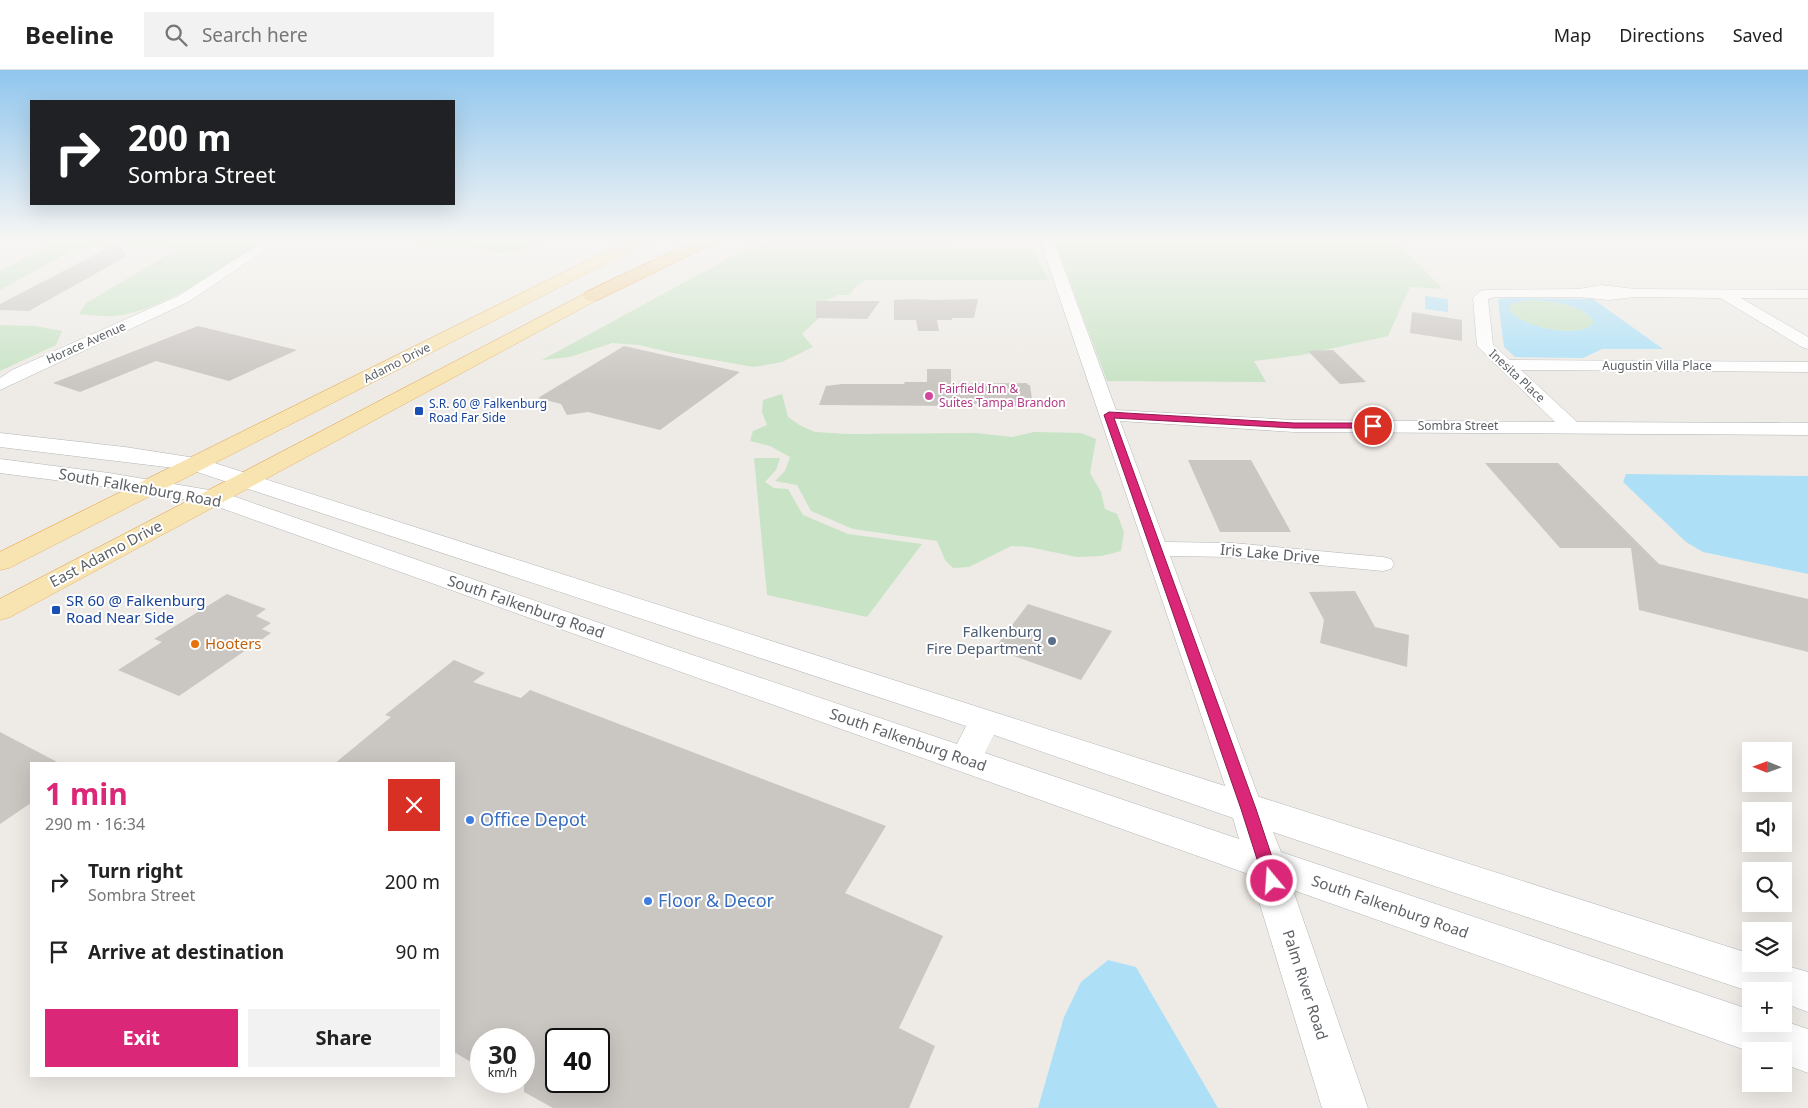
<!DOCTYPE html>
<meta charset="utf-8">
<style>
:root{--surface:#fff;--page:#f2f2f2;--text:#222;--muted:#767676;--line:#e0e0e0;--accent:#db2777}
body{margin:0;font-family:"Noto Sans",sans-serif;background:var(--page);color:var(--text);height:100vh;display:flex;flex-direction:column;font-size:19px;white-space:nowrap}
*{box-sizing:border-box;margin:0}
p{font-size:16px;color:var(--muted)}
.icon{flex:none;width:28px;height:28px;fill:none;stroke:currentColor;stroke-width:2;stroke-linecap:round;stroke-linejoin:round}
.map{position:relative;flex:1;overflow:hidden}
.panel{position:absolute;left:30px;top:692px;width:425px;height:315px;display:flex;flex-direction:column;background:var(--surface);border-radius:0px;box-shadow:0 5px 20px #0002}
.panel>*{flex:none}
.guide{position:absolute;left:30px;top:30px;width:425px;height:105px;border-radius:0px;box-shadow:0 5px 20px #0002;background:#202124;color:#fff;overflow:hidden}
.needle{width:32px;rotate:271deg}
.fabs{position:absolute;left:1742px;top:672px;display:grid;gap:10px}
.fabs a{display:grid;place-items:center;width:50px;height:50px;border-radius:0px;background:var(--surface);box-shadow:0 5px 20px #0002;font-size:25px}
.speed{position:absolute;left:470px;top:958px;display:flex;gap:10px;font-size:25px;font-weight:700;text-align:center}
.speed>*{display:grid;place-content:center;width:65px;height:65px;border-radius:50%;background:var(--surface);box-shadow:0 5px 20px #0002;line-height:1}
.speed small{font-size:12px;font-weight:400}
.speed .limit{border:2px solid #111;border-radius:8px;background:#fff;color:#111}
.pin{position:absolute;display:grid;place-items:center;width:42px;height:42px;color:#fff;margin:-21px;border:2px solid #fff;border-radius:50%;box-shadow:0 1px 5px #0007}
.me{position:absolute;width:55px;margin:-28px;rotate:342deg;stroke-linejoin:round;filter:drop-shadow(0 0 4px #0008)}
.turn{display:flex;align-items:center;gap:18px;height:105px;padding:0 15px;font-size:22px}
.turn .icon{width:65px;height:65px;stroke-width:2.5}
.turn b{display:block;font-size:35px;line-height:42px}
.round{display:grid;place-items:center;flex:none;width:52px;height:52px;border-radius:0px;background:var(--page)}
.overview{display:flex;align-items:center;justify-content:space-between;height:85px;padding:0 15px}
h1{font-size:30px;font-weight:700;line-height:38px;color:var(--accent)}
.primary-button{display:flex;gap:10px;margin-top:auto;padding:10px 15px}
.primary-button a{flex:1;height:58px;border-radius:0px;background:var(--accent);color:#fff;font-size:20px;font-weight:700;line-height:58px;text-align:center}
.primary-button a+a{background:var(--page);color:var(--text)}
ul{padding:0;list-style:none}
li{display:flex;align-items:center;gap:15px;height:70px;padding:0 15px}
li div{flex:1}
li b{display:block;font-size:19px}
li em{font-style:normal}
header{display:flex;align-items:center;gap:30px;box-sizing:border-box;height:70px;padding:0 25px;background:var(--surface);border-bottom:1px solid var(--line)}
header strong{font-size:24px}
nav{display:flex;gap:28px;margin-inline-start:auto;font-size:18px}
.search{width:350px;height:45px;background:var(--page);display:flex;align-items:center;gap:12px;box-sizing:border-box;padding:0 18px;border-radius:0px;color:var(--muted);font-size:19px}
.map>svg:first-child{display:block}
.green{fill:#c8e3c5}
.water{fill:#ade0f7;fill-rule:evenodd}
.building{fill:#cac6c2;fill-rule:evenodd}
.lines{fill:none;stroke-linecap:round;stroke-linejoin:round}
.street-casing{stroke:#b3b6b9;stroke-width:1}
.secondary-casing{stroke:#b2b5b9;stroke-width:1}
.primary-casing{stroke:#e5b368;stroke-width:1}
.highway-casing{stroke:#df8815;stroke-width:1}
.street{fill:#fff;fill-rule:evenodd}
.secondary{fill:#fff;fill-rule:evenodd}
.primary{fill:#f8e4b1;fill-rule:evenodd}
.highway{fill:#f3d198;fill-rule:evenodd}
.route{fill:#db2777;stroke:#8e194d}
.hotel-dot{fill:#d1479c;stroke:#fff;stroke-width:2}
.transit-dot{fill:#1a4fb4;stroke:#fff;stroke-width:2}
.service-dot{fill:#5c6f8a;stroke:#fff;stroke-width:2}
.food-dot{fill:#e8710a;stroke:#fff;stroke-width:2}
.shop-dot{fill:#3f7fe0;stroke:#fff;stroke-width:2}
.labels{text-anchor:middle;stroke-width:4;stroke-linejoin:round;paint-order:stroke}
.far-street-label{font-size:12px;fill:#5d6165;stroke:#fff}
.far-hotel-label{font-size:12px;fill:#b23c85;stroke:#fff;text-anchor:start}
.far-transit-label{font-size:12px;fill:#164399;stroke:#fff;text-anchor:start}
.street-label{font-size:15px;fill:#5d6165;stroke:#fff}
.transit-label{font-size:15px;fill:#164399;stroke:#fff;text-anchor:start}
.service-label{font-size:15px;fill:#4e5e75;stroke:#fff;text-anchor:end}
.food-label{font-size:15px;fill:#c56008;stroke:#fff;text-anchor:start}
.near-shop-label{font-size:18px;fill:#366cbe;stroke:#fff;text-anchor:start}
</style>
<header>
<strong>Beeline</strong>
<div class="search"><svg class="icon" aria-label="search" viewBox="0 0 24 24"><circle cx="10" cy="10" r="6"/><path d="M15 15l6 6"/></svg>Search here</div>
<nav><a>Map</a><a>Directions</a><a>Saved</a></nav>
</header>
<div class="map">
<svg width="1808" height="1038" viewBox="0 0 1808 1038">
<rect width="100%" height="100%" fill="#eeebe6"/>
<path class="green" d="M62 169H268C223 196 165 241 114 246 103 247 90 245 79 244L86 233 177 179 167 177 96 176 73 180 0 220V201Z
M425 169H542L536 176 515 182 496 183 479 178 415 177Z
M1058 169H1394L1443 219 1410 217 1388 266 1302 285 1254 291 1266 312 1107 311 1056 175Z
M751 176 1032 179 1049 210H866L855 217 850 225H838L825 231 821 246 802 264 813 277 782 292 754 297 673 283 639 275 612 273 570 287 542 290Z
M1529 230C1550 231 1579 233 1593 250V254C1578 269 1521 257 1509 240L1510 236 1513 233Z
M0 255 35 256 62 261 56 275 0 301Z
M782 324 788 347 801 356 815 362 847 364 976 363 1012 367 1034 362 1081 363 1096 369 1090 403 1101 422 1105 439 1117 444 1124 462 1121 481 1101 486 1077 487 1029 477 1011 476 969 497 953 498 945 490 937 471 853 459 811 441 797 415 775 411 785 401 790 387 770 376 750 371 753 361 767 355 762 342 763 330Z
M754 388H780L776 400 765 412 774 418 788 419 803 445 848 464 922 474 867 547 767 525Z"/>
<path class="water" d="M1425 226 1448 229V242L1425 239Z
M1503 228 1593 229 1663 279H1602L1583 288 1515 287 1504 277 1498 230ZM1529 230C1550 231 1579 233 1593 250V254C1578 269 1521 257 1509 240L1510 236 1514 233Z
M1626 404 1808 406V504L1703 482 1686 472 1623 412Z
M1108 890 1136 897 1218 1038H1038L1064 947 1081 912Z"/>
<path class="building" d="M119 172 127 186 29 241 0 240V234Z
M913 229 932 230 978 229 974 248H952V250H937L939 261H918L916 250H894V230Z
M816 231H880L867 249 816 248Z
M1412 242 1462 250V271L1410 263Z
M198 256 297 280 229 311 156 291 80 322 53 313Z
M624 276 740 302 660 360 588 342 567 345 561 334 538 328Z
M1333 280 1366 312 1340 314 1308 281Z
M927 299H951V314L1027 313 1028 315H1030L1033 336H1000L998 334H959V336L819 335 826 316 842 314H904L905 312H927Z
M1188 390H1251L1291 462H1220Z
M1485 393H1558L1659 494 1808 529V582L1639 540 1631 478H1560Z
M1355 521 1375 557 1409 565 1407 597 1320 573 1324 550 1309 522Z
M227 524 266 539 256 546 271 553 262 559 271 563 179 626 118 600 162 572 154 569Z
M1028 534 1112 561 1081 610 994 579Z
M454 590 485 603 473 612 521 628 530 620 886 756 845 823 943 866 899 958 935 976 909 1038H553L524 1022V969H481V998L454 982V694H334L391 647 385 645ZM556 969H599V1011H556Z
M0 662 61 694H31V733L0 754Z"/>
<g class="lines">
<g class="street-casing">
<path id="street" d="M267 169H282L188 232 0 320V308L12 300 178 226Z
M1043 169H1056L1057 179 1116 340 1294 350 1555 352 1477 276 1473 228 1480 221 1485 220 1579 219 1601 215 1635 219 1808 220V228H1741L1808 267V279L1802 277 1720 228 1635 227 1609 230 1579 227H1495L1488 229 1493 275 1510 290 1808 292V302L1521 300 1577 352 1808 353V365L1294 362 1120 351 1165 472 1233 473 1383 487 1391 489 1394 494 1391 499 1383 501 1233 487 1170 486 1263 739 1259 748 1248 751 1237 748 1233 739 1043 179Z"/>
</g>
<g class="secondary-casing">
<path id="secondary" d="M0 363 125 377 202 389 1751 884V894H1780L1808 902V942L1784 933V921L1751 922 1273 762 1281 782 1751 940V954H1784V951L1808 959V1003L1784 994V981L1751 982 1293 820 1368 1038H1322L1251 805 207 433 109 417 0 403V389L109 403 221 422 663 575 957 674 966 656 191 400 0 377ZM994 665 1233 748 1239 769 985 683Z"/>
</g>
<g class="primary-casing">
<path id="primary" d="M631 169H650L648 172 9 498 0 500V482Z
M617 207 623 208 625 212 623 216 10 547 0 550V529Z"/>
</g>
<g class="highway-casing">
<path id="highway" d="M699 169H719L717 172 598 230 592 231 586 230 583 226 586 222Z"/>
</g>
<use href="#street" class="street"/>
<use href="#secondary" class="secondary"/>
<use href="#primary" class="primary"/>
<use href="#highway" class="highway"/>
</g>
<linearGradient id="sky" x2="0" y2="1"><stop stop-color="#90c6ee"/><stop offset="0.54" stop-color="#f7f6f4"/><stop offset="1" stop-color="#f7f6f4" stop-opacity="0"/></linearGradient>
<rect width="1808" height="315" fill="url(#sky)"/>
<path class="route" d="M1109 342 1294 353H1373L1378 356 1373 358H1294L1114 348 1256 739 1280 811 1277 816 1272 818 1266 816 1264 811 1241 739 1104 345Z"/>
<circle class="hotel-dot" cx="929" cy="326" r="5"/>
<g class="transit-dot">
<rect x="414" y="336" width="10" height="10" rx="2.5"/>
<rect x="51" y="535" width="10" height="10" rx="2.5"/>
</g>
<circle class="service-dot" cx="1052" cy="571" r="5"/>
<circle class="food-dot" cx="195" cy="574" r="5"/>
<g class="shop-dot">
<circle cx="470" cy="750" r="5"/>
<circle cx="648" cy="831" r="5"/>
</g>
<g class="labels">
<g class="far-street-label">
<text transform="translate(86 273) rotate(-24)" y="4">Horace Avenue</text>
<text transform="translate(397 293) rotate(-27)" y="4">Adamo Drive</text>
<text x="1657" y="300">Augustin Villa Place</text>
<text transform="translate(1517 306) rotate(43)" y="4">Inesita Place</text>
<text x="1458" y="360">Sombra Street</text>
</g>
<g class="far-hotel-label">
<text x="939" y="323">Fairfield Inn &amp;<tspan x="939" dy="14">Suites Tampa Brandon</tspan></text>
</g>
<g class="far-transit-label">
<text x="429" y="338">S.R. 60 @ Falkenburg<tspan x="429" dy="14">Road Far Side</tspan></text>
</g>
<g class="street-label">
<text transform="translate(140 418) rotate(10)" y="5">South Falkenburg Road</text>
<text transform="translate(106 484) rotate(-28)" y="5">East Adamo Drive</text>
<text transform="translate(1270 484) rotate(5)" y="5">Iris Lake Drive</text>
<text transform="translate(526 537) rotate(19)" y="5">South Falkenburg Road</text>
<text transform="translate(908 670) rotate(19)" y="5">South Falkenburg Road</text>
<text transform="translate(1390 837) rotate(19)" y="5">South Falkenburg Road</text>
<text transform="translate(1305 915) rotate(72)" y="5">Palm River Road</text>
</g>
<g class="transit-label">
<text x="66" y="536">SR 60 @ Falkenburg<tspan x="66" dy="17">Road Near Side</tspan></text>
</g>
<g class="service-label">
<text x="1042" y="567">Falkenburg<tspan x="1042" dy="17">Fire Department</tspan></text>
</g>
<g class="food-label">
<text x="205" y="579">Hooters</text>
</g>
<g class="near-shop-label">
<text x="480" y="756">Office Depot</text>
<text x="658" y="837">Floor &amp; Decor</text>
</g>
</g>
</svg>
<div class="fabs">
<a><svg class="needle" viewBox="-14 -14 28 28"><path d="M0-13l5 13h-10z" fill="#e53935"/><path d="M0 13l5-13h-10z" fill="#767676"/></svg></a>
<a><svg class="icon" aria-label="sound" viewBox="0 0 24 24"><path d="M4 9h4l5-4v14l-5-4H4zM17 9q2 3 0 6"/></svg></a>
<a><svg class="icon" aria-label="search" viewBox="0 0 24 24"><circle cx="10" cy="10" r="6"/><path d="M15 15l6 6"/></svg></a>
<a><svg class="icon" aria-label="layers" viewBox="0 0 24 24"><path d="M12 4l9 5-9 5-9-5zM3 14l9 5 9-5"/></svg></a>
<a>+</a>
<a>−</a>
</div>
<div class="speed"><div>30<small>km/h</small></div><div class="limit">40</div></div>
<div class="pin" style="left:1373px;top:356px;background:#d93025"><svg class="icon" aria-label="arrive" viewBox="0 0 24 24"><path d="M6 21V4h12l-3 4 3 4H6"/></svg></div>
<svg class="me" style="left:1272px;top:811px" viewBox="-20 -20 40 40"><circle r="17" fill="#db2777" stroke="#fff" stroke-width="3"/><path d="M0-11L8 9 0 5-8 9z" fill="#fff"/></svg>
<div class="guide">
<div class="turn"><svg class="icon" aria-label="right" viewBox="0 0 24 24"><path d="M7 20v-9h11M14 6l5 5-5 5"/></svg><div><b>200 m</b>Sombra Street</div></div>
</div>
<section class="panel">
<div class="overview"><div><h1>1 min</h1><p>290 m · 16:34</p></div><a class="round" style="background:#d93025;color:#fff"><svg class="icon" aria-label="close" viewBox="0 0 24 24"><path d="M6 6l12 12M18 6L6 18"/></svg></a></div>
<ul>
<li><svg class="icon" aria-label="right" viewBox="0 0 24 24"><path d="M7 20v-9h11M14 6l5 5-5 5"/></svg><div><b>Turn right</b><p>Sombra Street</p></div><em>200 m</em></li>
<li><svg class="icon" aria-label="arrive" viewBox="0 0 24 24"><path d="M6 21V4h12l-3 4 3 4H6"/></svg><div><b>Arrive at destination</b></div><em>90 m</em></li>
</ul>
<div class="primary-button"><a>Exit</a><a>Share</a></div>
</section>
</div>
